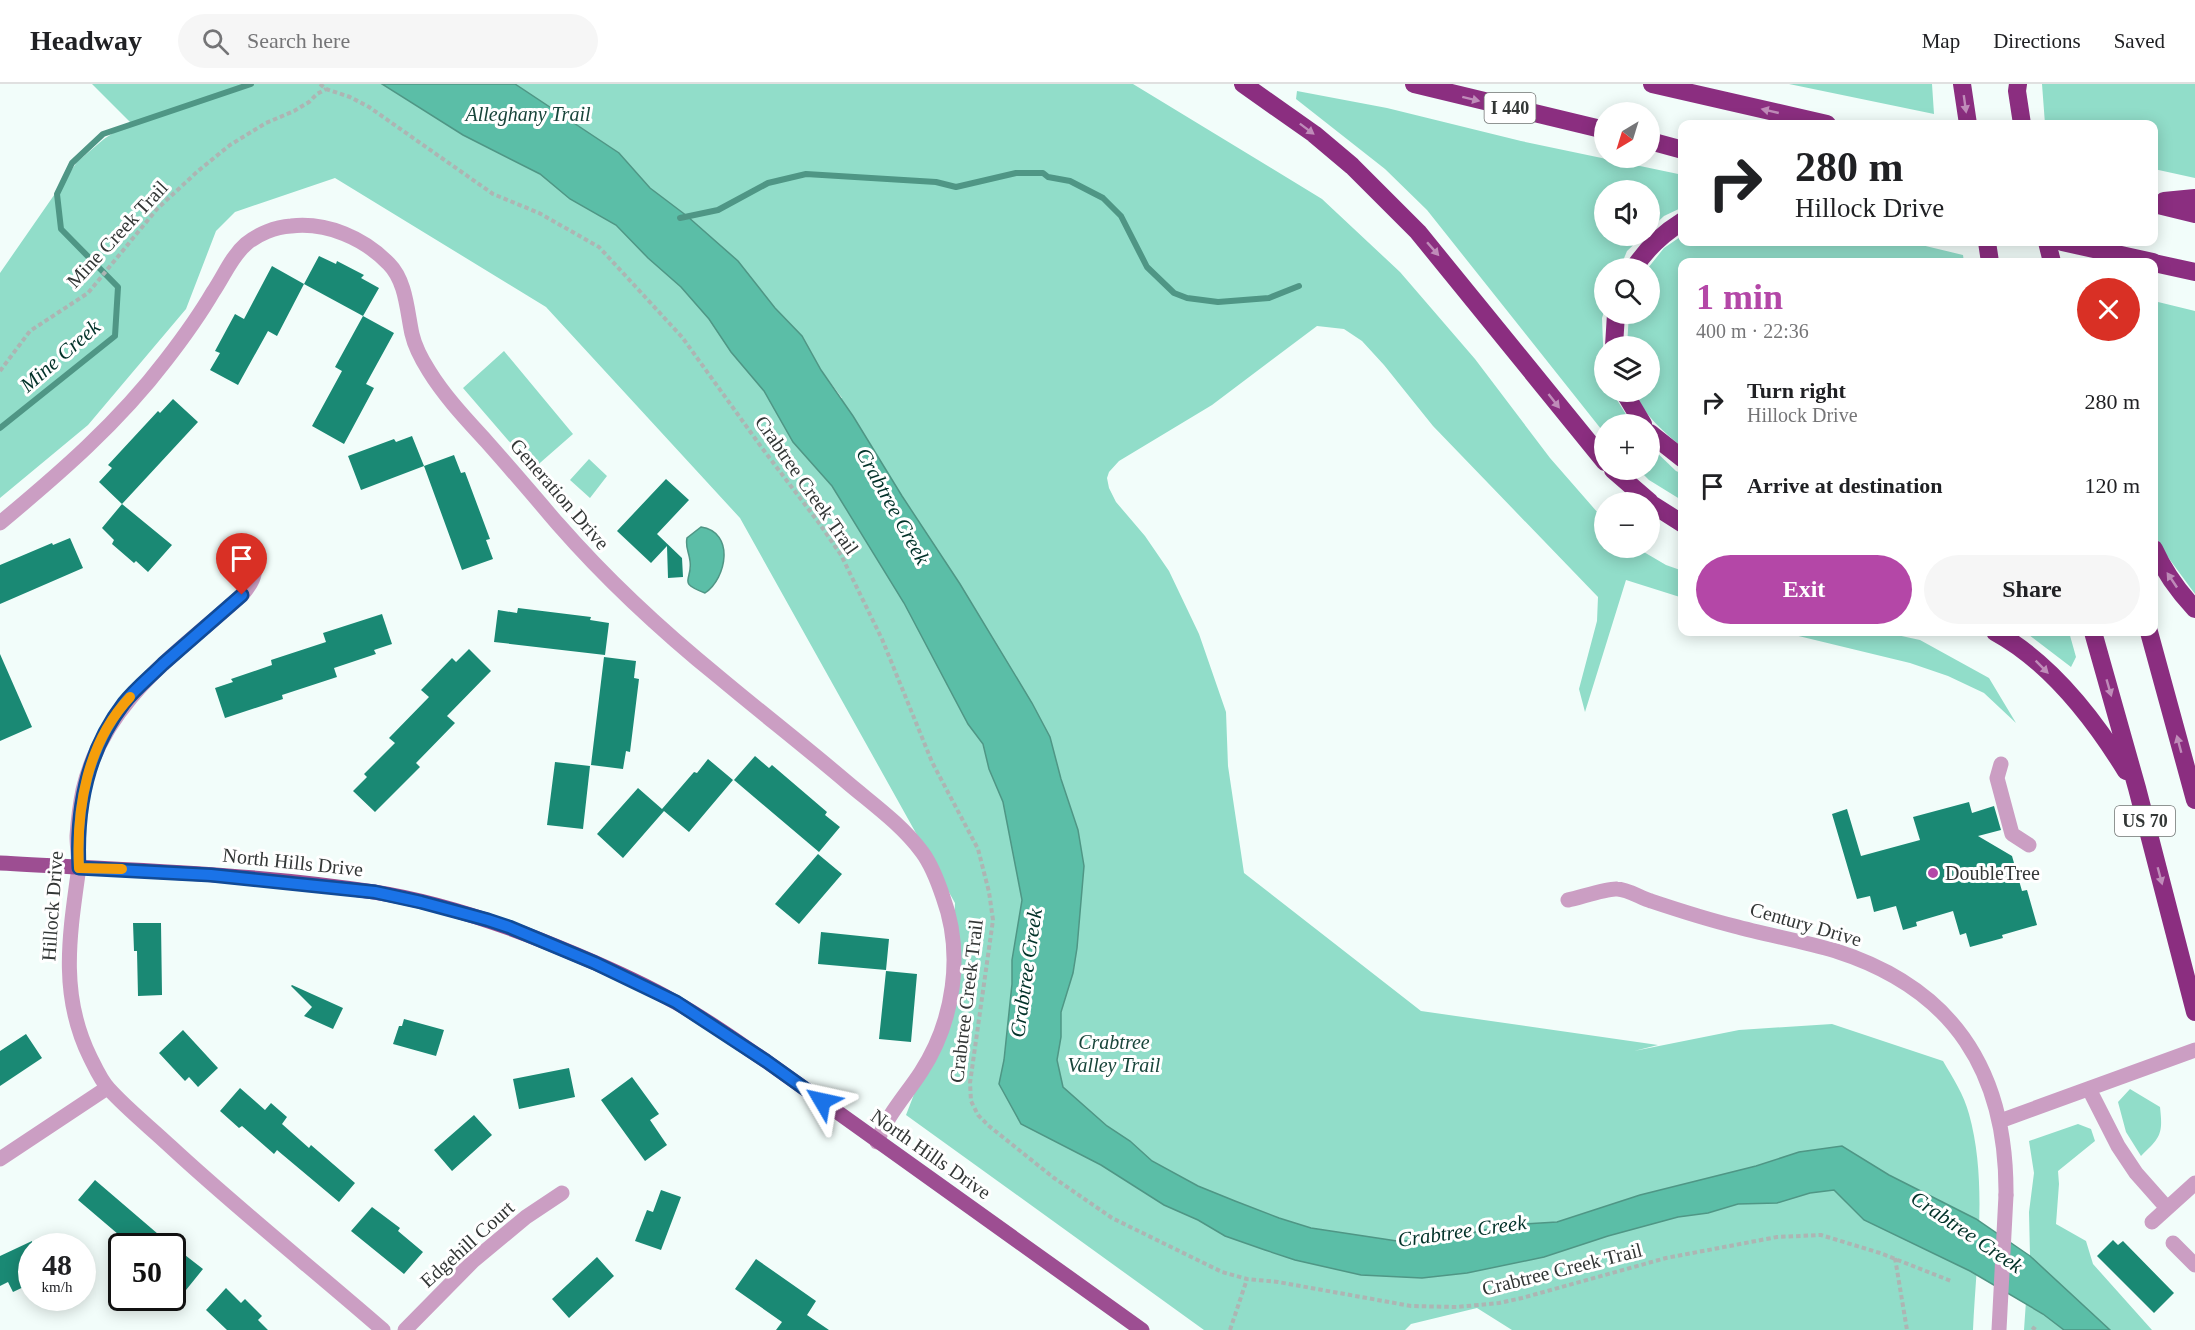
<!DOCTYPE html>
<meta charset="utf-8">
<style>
:root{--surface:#fff;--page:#f6f6f6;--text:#202124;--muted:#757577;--line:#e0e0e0;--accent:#b447a7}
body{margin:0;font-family:Georgia,serif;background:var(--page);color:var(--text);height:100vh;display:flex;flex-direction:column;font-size:22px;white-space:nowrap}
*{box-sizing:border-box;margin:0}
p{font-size:20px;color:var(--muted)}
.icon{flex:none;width:33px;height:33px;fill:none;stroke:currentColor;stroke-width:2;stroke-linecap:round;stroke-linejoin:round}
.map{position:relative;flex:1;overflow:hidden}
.drawer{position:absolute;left:1678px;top:174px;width:480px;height:378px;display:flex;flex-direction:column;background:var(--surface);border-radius:12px;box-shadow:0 3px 15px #0003}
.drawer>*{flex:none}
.banner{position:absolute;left:1678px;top:36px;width:480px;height:126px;border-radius:12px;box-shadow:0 3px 15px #0003;background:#fff;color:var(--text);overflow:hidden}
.needle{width:39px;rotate:218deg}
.buttons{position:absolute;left:1594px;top:18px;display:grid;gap:12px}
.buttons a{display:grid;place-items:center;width:66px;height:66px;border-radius:50%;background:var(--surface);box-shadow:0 3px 15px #0003;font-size:30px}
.speed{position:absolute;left:18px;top:1149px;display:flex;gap:12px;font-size:30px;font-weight:700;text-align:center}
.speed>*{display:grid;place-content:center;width:78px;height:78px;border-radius:50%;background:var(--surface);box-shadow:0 3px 15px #0003;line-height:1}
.speed small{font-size:15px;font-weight:400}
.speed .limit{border:3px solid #111;border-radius:9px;background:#fff;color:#111}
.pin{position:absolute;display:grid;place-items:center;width:51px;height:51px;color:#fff;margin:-62px -26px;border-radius:50% 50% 50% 0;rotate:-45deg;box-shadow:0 0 6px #0007}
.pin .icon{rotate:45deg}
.me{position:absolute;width:66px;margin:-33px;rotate:306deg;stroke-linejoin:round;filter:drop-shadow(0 0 4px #0008)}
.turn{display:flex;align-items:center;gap:21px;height:126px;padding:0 18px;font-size:27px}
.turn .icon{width:78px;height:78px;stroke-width:2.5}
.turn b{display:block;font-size:42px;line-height:51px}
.round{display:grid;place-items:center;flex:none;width:63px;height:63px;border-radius:32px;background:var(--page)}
.headline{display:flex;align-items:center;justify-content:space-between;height:102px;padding:0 18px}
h1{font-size:36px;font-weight:700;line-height:45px;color:var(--accent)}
.cta{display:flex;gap:12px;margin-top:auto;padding:12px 18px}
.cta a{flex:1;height:69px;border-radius:36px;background:var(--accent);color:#fff;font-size:24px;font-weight:700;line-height:69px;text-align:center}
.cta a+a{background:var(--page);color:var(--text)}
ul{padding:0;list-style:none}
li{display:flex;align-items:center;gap:18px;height:84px;padding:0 18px}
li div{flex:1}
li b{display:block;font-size:22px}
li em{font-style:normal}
header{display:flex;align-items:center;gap:36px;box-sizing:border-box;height:84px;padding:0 30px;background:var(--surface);border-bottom:2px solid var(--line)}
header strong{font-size:28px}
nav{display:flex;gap:33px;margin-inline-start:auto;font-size:21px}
.search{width:420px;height:54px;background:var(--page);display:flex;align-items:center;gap:15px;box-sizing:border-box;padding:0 21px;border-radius:33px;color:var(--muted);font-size:22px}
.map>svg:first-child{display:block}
.green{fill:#91ddc9;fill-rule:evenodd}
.water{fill:#5bbea7;stroke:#4f9685;stroke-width:1.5}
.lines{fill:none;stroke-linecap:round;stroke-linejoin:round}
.stream{stroke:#4f9685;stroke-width:6}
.building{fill:#1a8974}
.path{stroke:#adb5b3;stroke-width:4;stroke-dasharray:4.5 3;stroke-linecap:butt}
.minor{stroke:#cb9ec3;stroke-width:15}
.major{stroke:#9d4e92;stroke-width:15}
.highway{stroke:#8b2e80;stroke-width:18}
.minor-bridge{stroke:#cb9ec3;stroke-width:15}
.oneway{fill:#bf8cb9}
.route-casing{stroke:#114b97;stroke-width:15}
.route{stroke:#1a73e8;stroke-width:10}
.slow{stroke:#f59e0b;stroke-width:10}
.poi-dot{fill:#b447a7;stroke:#fff;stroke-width:2}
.labels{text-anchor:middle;stroke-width:6;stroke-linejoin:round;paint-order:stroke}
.shield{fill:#fff;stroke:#707372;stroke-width:1.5}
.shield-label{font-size:18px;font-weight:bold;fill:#333736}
.park-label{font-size:20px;font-style:italic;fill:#18453a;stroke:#fff}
.street-label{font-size:20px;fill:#333736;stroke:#fff}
.poi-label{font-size:20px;fill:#333736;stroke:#fff;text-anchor:start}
.water-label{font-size:21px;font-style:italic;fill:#023229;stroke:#fff}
</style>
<header>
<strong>Headway</strong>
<div class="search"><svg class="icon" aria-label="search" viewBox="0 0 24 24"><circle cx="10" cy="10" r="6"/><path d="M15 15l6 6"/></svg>Search here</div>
<nav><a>Map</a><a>Directions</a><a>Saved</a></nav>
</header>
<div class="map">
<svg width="2195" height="1246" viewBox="0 0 2195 1246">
<rect width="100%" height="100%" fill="#f2fdfa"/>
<path class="green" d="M92 0H1133L1322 115 1400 188 1475 275 1550 374 1605 437V464H1637L1666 481 1683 487V514L1626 496 1585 628 1579 605 1597 537 1598 513 1433 342 1384 281 1362 257 1344 245 1317 242 1212 321 1119 377 1109 388 1107 394 1109 404 1116 418 1145 452 1169 487 1199 550 1226 628 1228 682 1244 789 1421 927 1658 961 1634 967 1739 946 1832 940 1943 977C1953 994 1964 1011 1969 1030 1988 1098 1976 1176 1973 1246H1512L1477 1224 1411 1240 1405 1246H1204L906 1031 937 951 952 896 955 819 740 434 546 223 335 94 235 128 216 147 186 225 88 341 0 414V189L77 78 104 55 130 38ZM563 32 619 69 650 104 687 132 802 252 821 286 842 314 812 322 605 104 535 67Z
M1789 0H1932L1934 30Z
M2042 0H2195V94L2154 85V40H2045Z
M1297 7 1387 24 1521 57 1683 91V123L1664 132 1650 145V106H1605V152H1643L1627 167 1620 184H1605V225L1602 234 1605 308H1612L1632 340H1605V350L1427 126 1385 85 1296 15Z
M1683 151V158H1909L1963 171 1964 178H1683V364C1665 348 1643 332 1636 308H1650V262H1627L1629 230H1650V184H1648L1664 164Z
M2154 217 2195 227V510L2162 465 2154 448Z
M504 267 573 350 533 385 463 304Z
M1650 362 1676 387 1683 390V417L1649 396 1639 386H1650Z
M589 375 607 392 590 414 570 396Z
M1782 548H1883L1920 556 1989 594 2016 639 1984 609 1948 592 1910 579Z
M2025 548H2069L2076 573 2071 583Z
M2130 1005 2160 1023C2163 1050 2161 1053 2141 1072L2126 1048 2118 1018Z
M2078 1040 2091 1045 2095 1057 2058 1087 2059 1100 2056 1140 2086 1157 2093 1180 2152 1246H2024L2028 1188 2043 1185 2030 1172 2029 1128 2034 1089 2029 1057Z"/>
<path class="water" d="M382 0H515L619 69 650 104 687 132 738 177 775 224 802 252 821 286 853 332 902 412 960 500 1032 619 1050 653 1061 695 1078 746 1084 782 1077 864 1073 889 1061 928V953L1057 976 1063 1003 1107 1042 1130 1057 1152 1077 1198 1102 1235 1117 1279 1134 1311 1144 1397 1157 1447 1156 1479 1147 1510 1141 1557 1138 1640 1111 1756 1082 1799 1068 1842 1062 1889 1091 1976 1135 2030 1172 2110 1246H2064L2043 1230 1970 1187 1864 1136 1834 1106 1810 1109 1777 1119 1738 1120 1708 1129 1678 1133 1608 1152 1544 1173 1467 1189 1422 1194 1361 1191 1295 1176 1265 1166 1225 1152 1198 1136 1164 1121 1101 1081 1021 1040 999 1000 1004 976 1012 900V876L1022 816 1003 718 989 685 983 660 968 640 904 519 832 402 793 358 764 307 731 268 709 235 681 203 648 174 616 141 570 115 540 90 463 51Z
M701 443C735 448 727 494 705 509 676 498 693 497 690 477 689 468 685 463 687 454Z"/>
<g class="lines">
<path class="stream" d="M680 134 718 126 768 99 806 90 936 98 956 103 1016 89H1043L1048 93 1070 97 1103 114 1121 132 1147 183 1174 209 1187 214 1218 218 1269 214 1299 202
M0 344 115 252 118 203 61 145 57 110 72 79 103 50 251 0"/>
</g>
<path class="building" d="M319 172 336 180 337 177 364 191 361 194 379 204 363 232 304 200Z
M272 182 304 200 277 252 268 247 238 301 210 286 220 269 215 267 235 230 244 235Z
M363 232 394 249 366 300 374 304 344 360 312 342 342 287 335 283Z
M173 315 198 338 122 420 99 398 112 384 108 381 158 327 160 329Z
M412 352 424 382 361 406 348 372 394 355 396 358Z
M454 371 461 389 465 388 490 455 486 456 493 475 462 486 424 382Z
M666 395 689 416 657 450 682 474 683 493 668 494 667 462 651 479 617 447Z
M122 420 172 461 148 488 136 477 134 479 112 460 114 456 102 444Z
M70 454 83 484 0 520V481L52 459 53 461Z
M518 524 591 533 590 536 609 539 605 571 494 558 498 526 517 529Z
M382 530 392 560 374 566 376 570 334 584 337 593 282 611 283 615 225 634 215 604 233 598 231 595 272 581 271 576 326 558 323 549Z
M469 565 491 587 447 632 455 639 416 679 420 683 375 728 353 707 367 693 364 690 395 659 389 654 429 613 421 606 452 574 456 578Z
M0 570 32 643 0 657Z
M604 573 636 577 634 594 639 595 630 668 626 667 623 685 591 681Z
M755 672 769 684 772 681 827 728 825 731 840 743 819 768 734 696Z
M708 675 733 696 689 748 664 727 623 774 597 750 638 704 662 725 694 688 697 689Z
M555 678 590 682 583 745 547 741Z
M1969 718 1972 729 1994 722 2001 746 1978 752 2012 772 2022 807 2027 806 2037 841 2002 851 2003 854 1970 863 1966 849 1960 851 1953 827 1916 838 1917 842 1903 846 1896 822 1874 828 1870 812 1857 815 1832 730 1847 725 1861 772 1920 756 1913 733Z
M818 770 842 790 799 840 775 820Z
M133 839H161L162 911 138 912 137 867H134Z
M821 848 889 855 886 886 818 880Z
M886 887 917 890 911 958 879 955Z
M292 901 343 924 333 945 304 932 312 923 291 902Z
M404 935 444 946 436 972 393 960 399 942H402Z
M183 946 218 984 198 1003 189 993 185 997 159 969Z
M26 950 42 974 0 1002V967Z
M569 984 575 1013 519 1025 513 995Z
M632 993 659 1030 650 1036 667 1061 645 1077 601 1016Z
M240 1004 265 1026 271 1019 287 1033 282 1040 309 1064 311 1061 355 1099 339 1118 277 1066 274 1070 242 1042 239 1044 220 1027Z
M474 1031 492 1051 452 1087 434 1066Z
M95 1096 172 1162V1161L203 1185 186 1206 172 1195V1162H132L78 1116Z
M661 1106 681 1113 661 1166 635 1157 647 1126 653 1128Z
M372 1123 400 1144 398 1147 423 1168 404 1190 351 1147Z
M2113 1156 2118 1161 2123 1157 2174 1209 2154 1229 2097 1172Z
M32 1157V1199L13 1208 8 1198 0 1202V1172Z
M597 1173 614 1192 569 1234 552 1215Z
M756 1175 816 1217 807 1231 829 1246H776L782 1238 735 1205Z
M226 1204 241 1219 245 1215 262 1232 258 1236 268 1246H227L206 1226Z"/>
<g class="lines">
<path class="path" d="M320 0 326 5 350 13 369 23 493 110 539 129 599 163 682 253 762 364 819 439 841 471 882 555 932 678 978 765 989 808 993 836 970 999 971 1017 978 1031 989 1042 1054 1094 1112 1134 1222 1188 1247 1195 1278 1198 1411 1222 1457 1223 1499 1219 1522 1214 1666 1174 1777 1153 1821 1151 1880 1169 1951 1197
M0 287 30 247 88 209 157 125 198 87 230 61 266 39 294 27 309 18 317 10 326 5
M1895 1174 1907 1246
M2032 1243 2036 1246
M1230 1246 1247 1195"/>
<path class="minor" d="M0 439C60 389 118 339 166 276 183 254 199 232 213 208 224 192 231 173 246 160 258 150 275 143 291 142 327 138 364 154 389 180 406 197 407 227 412 250 415 263 422 276 429 287 445 313 467 336 487 358 511 385 534 412 558 440 607 496 662 547 720 594 763 630 807 664 849 700 874 721 902 741 922 768 931 780 938 798 943 813 964 870 954 937 921 988 906 1011 887 1031 877 1058
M255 478C256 492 251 500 242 511 178 569 104 616 83 706 80 721 78 737 77 752 77 765 80 777 78 790 69 854 60 912 90 973 95 983 101 997 109 1005 128 1026 151 1044 171 1063 239 1126 313 1185 383 1246
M2001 680 1997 694 2012 750 2029 761
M1568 816C1579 814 1607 804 1617 805 1627 805 1641 814 1651 817 1678 826 1706 835 1734 842 1767 851 1802 857 1836 867 1955 905 2007 989 2006 1111
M2089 1005 2118 1062 2136 1089 2167 1124
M2000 1037 2195 966
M0 1075 107 1004
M2152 1138 2195 1099
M2173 1159 2195 1181
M405 1246 473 1177 526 1133 562 1109"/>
<path class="major" d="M0 779C125 786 251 789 374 808 445 819 512 843 577 871 610 885 644 900 675 918 706 935 736 957 766 977L1142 1246"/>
<path class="highway" d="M1243 0 1314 50 1352 82 1418 148 1605 378
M1414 0 1605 46
M1652 0 1827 40
M1962 0 1968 40
M2018 0 2017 7 2022 40
M1650 57 1683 66
M2164 117 2195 114
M2154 120 2195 130
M1987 158 1990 178
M2047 158 2052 178
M2062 158 2153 178
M2154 179 2195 188
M1634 184C1647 164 1662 150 1683 137
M1614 262 1616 230
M1624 308 1643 340
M1650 349 1683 375
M1613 386 1650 418
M1650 419 1683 440
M2154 465C2164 487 2178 507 2195 525
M1995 548C2050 578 2094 635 2126 687
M2093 548 2137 704 2195 928
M2149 548 2195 716"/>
<path class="minor-bridge" d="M1999 1246 2006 1111"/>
</g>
<defs><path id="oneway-solid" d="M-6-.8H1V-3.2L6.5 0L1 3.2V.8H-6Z" transform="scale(1.5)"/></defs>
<g class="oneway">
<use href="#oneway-solid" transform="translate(1471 15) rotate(14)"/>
<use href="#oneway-solid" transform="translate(1965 20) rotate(82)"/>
<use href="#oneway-solid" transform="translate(1770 27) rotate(-167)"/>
<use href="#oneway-solid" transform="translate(1307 45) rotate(37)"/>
<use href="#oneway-solid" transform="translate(1433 165) rotate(49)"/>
<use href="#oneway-solid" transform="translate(1554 317) rotate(52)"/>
<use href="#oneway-solid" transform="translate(2172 496) rotate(-124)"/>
<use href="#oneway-solid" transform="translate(2042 583) rotate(45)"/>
<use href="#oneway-solid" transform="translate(2109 604) rotate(74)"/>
<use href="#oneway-solid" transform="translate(2179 660) rotate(-105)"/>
<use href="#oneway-solid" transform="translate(2160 792) rotate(75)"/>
</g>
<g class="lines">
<g class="route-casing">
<path id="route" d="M242 511C216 534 189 557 163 580 150 593 135 605 124 619 87 667 76 725 79 784L211 791 375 808 421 818 488 836 509 843 595 879 676 918 766 977 822 1017"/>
</g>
<use href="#route" class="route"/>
<path class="slow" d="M122 785 79 784C76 724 87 659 130 613"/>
</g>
<circle class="poi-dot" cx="1933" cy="789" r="6"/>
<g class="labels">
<g class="shield">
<rect x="1484.5" y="9" width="51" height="30" rx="4.5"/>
<rect x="2115" y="722" width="60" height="30" rx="4.5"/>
</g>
<g class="shield-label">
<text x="1510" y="30">I 440</text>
<text x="2145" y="743">US 70</text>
</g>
<g class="park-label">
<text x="528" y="37">Alleghany Trail</text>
<text x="1114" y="965">Crabtree<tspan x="1114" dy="23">Valley Trail</tspan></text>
</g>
<g class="street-label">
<text transform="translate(117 150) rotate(-47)" y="7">Mine Creek Trail</text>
<text transform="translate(807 401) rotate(55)" y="7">Crabtree Creek Trail</text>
<text transform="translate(560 410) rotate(49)" y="7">Generation Drive</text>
<text transform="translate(293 778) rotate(6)" y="7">North Hills Drive</text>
<text transform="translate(52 822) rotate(-86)" y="7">Hillock Drive</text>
<text transform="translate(1806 840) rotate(16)" y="7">Century Drive</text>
<text transform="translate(966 917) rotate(-83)" y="7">Crabtree Creek Trail</text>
<text transform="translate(931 1070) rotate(35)" y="7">North Hills Drive</text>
<text transform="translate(467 1160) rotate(-42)" y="7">Edgehill Court</text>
<text transform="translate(1562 1185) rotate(-14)" y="7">Crabtree Creek Trail</text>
</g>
<g class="poi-label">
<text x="1945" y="796">DoubleTree</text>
</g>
<g class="water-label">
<text transform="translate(60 272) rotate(-41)" y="7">Mine Creek</text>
<text transform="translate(893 422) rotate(61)" y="7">Crabtree Creek</text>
<text transform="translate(1026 889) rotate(-82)" y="7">Crabtree Creek</text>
<text transform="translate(1462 1147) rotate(-8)" y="7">Crabtree Creek</text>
<text transform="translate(1967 1148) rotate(34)" y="7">Crabtree Creek</text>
</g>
</g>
</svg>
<div class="buttons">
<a><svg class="needle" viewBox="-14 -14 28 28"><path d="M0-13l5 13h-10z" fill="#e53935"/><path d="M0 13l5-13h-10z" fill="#757577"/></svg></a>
<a><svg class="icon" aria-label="sound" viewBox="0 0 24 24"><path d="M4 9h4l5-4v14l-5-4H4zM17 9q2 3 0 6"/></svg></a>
<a><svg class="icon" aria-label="search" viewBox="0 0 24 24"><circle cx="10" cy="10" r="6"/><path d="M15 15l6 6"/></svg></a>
<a><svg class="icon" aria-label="layers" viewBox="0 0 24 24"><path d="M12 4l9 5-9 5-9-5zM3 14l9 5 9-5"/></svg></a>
<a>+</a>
<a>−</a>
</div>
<div class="speed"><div>48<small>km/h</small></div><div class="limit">50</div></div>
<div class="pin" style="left:242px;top:511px;background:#d93025"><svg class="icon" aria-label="arrive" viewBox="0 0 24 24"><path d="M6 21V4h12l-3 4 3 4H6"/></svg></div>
<svg class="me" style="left:822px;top:1017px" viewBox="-20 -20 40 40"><path d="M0-17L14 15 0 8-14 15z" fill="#1a73e8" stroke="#fff" stroke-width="4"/></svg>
<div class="banner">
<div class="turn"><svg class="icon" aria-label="right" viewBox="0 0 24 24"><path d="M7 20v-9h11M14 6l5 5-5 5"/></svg><div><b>280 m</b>Hillock Drive</div></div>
</div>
<section class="drawer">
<div class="headline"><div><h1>1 min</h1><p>400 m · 22:36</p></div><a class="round" style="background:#d93025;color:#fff"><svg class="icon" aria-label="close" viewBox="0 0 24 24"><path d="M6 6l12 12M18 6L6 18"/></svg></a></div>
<ul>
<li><svg class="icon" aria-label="right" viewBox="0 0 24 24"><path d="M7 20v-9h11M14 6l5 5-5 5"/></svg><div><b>Turn right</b><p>Hillock Drive</p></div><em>280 m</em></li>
<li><svg class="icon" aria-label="arrive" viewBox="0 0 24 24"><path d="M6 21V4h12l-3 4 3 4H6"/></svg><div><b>Arrive at destination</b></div><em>120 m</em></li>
</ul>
<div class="cta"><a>Exit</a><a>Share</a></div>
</section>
</div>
